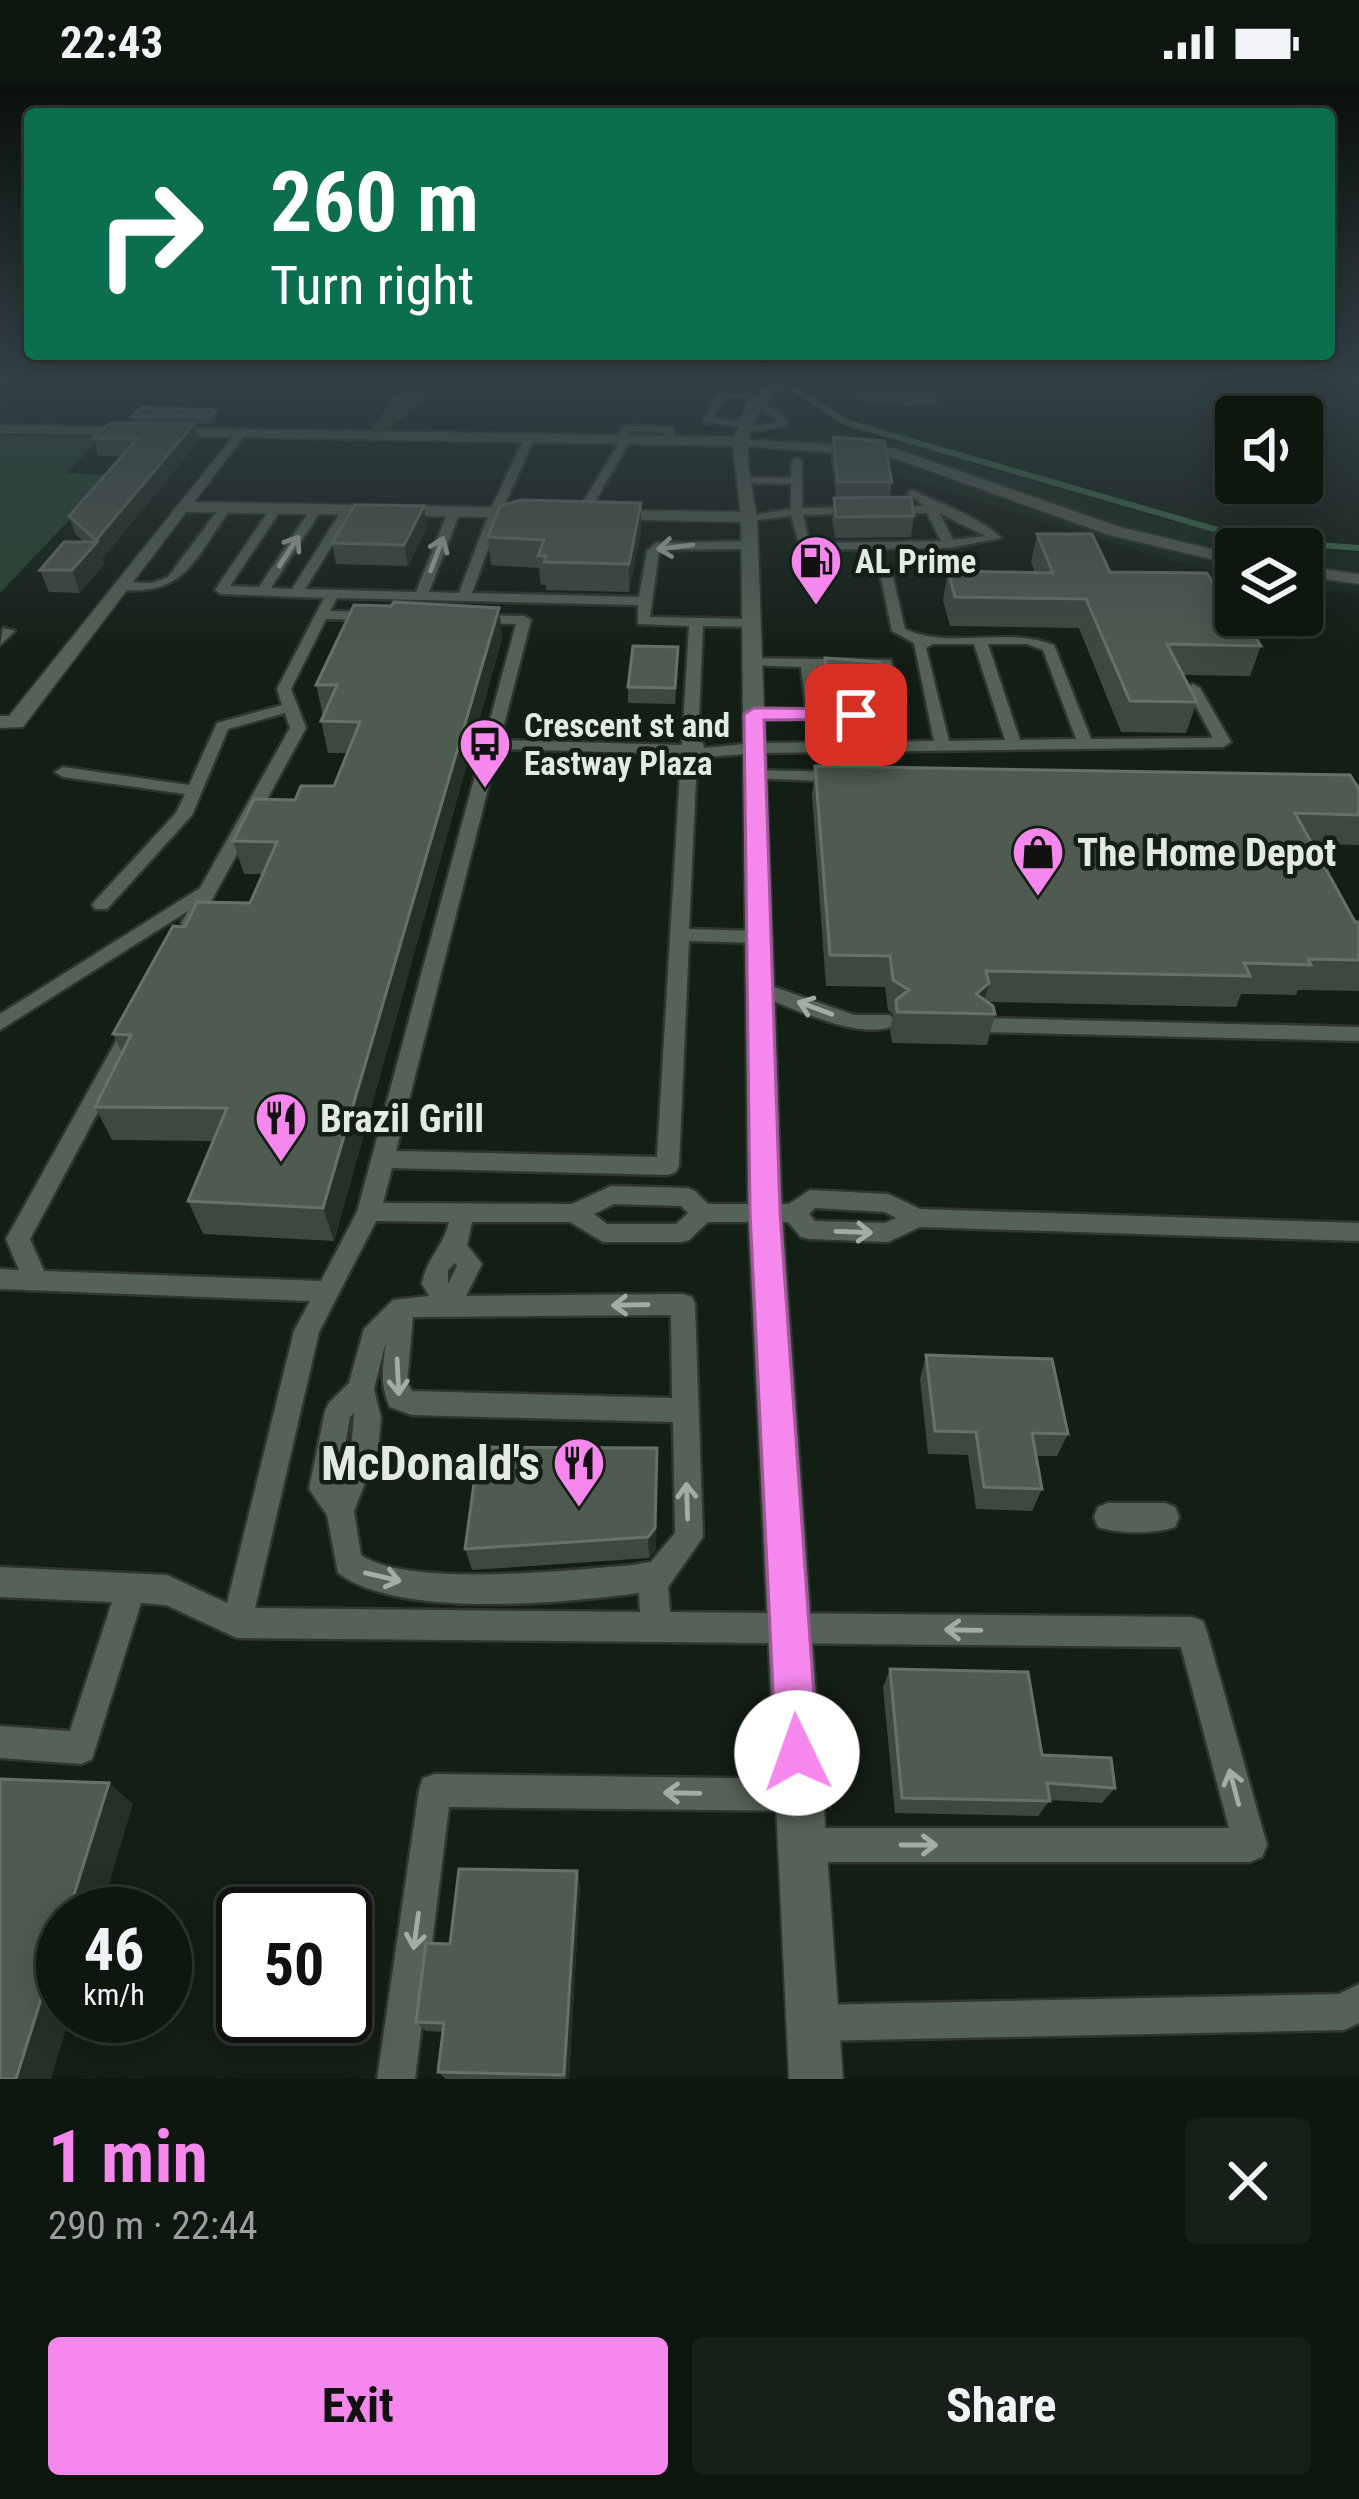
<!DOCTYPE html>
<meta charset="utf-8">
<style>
:root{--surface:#0e1610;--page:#171f19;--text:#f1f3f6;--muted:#9b9f9f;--line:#2e3530;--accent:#f688ed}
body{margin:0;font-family:"Roboto Condensed",sans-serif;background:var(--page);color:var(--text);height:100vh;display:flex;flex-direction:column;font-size:45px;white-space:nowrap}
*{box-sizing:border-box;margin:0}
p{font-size:39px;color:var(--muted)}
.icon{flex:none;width:66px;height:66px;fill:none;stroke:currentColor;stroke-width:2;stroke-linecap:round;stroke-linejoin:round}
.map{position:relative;height:1995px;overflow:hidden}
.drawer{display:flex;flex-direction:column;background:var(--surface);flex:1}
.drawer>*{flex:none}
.top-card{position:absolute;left:24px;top:24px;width:1311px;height:252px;border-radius:12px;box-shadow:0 6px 30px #0003,0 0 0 3px var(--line);background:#0b6e4f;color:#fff;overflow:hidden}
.fabs{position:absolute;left:1215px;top:312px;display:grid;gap:24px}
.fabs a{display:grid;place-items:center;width:108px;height:108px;border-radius:12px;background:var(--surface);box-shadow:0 6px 30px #0003,0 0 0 3px var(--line);font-size:60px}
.speed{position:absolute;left:36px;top:1803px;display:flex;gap:24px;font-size:60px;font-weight:700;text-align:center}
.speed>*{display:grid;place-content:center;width:156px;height:156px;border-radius:50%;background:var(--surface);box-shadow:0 6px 30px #0003,0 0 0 3px var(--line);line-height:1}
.speed small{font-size:30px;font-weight:400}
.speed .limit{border:6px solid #111;border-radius:18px;background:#fff;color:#111}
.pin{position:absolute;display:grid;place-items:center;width:102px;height:102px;color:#fff;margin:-51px;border-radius:24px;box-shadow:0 6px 18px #0006}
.me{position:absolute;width:132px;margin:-66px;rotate:357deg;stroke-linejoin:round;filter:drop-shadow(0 0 9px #0008)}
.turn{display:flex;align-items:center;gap:42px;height:252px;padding:0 48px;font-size:54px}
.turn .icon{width:156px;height:156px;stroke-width:2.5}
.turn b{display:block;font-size:84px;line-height:102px}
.round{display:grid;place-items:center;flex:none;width:126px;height:126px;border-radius:12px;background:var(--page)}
.overview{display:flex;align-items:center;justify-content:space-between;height:204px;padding:0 48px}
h1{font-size:72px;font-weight:700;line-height:90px;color:var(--accent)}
.action{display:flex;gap:24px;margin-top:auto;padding:24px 48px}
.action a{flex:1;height:138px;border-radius:12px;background:var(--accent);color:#111;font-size:48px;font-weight:700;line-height:138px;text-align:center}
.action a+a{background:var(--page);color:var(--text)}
.status{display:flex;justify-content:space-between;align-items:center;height:84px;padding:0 60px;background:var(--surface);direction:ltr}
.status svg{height:33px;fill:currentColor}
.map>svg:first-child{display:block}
.built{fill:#18281b}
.green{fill:#29442f}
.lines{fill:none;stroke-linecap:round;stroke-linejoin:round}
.stream{stroke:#406d4a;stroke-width:6}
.service-casing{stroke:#2f3530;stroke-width:5}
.minor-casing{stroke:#2f3530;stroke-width:4}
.secondary-casing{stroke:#2f3530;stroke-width:4}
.service{fill:#556257;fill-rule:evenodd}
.minor{fill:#556257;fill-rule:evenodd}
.secondary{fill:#556257;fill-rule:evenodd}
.wall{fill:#3d493f}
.shaded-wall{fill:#253127}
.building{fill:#4f5a51;stroke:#667168;stroke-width:3}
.oneway{stroke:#a3ada5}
.route{fill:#f688ed;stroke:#a0589a;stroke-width:3}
.labels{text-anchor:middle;stroke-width:9;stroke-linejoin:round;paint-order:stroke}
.far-poi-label{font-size:33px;font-weight:bold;fill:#e3eae4;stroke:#131e15;text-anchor:start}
.poi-label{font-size:39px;font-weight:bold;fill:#e3eae4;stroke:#131e15;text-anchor:start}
.near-poi-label{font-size:48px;font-weight:bold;fill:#e3eae4;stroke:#131e15;text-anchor:end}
</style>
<div class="status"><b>22:43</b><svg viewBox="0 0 49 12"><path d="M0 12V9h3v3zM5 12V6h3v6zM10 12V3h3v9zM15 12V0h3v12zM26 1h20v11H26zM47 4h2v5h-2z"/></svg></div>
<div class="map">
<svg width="1359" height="1995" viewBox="0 0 1359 1995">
<rect width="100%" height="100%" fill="#131e15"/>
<path class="built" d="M766 353 908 360 1165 436 1300 465H1236L1233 491 1164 475 895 391 888 371 840 365 766 364Z
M1302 465 1359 468V510L1302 503Z"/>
<path class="green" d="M215 293H455L388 346H371L403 297Z
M831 293H952L935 323C902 322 849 325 831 293Z
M5 350 103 351 66 389 112 391 0 509V354Z"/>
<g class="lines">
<path class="stream" d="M739 293 746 296
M793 304 845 338 1252 456 1359 464"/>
<g class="service-casing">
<path id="service" d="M719 308 761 311 756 314 725 313 713 334 746 338 743 343 777 339 774 333 748 322 751 317 782 329 788 341 742 349 737 346 742 343 703 338Z
M624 342 674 343V357L665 359V348L631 347 626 354 630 357 588 430 578 432 576 430 619 359 614 356Z
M529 352 534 355 501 429 472 509 639 513 647 467 656 459 749 457 755 461 749 465 663 466 659 468 650 533 752 535 759 539 752 543 703 542 698 657 703 659 704 664 755 659 934 657 914 559 892 547 879 485 885 481 891 485 905 545C950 566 1006 542 1054 561L1091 655 1213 654 1186 604 1193 600 1200 604 1231 658 1223 663 755 669 697 674 689 845 759 847 768 853 759 859 689 857 679 1082 676 1088 668 1091 392 1084 383 1119 572 1120 611 1102 687 1104 695 1107 708 1120H789L810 1106 888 1110 920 1125 1359 1139V1157L920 1143 888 1158 809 1155 801 1153 788 1138H708L689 1156 681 1158H603L570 1138H472L467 1161 482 1180 466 1212 683 1210 692 1213 695 1220 703 1453 668 1503 670 1528 1192 1533 1203 1537 1207 1548 1267 1761 1262 1773 1250 1778H803L791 1773 786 1761 791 1749 803 1744H1229L1181 1563 237 1554 166 1521 141 1519 92 1675 81 1680 0 1674V1642L70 1647 112 1518 0 1513V1483L167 1491 227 1519 294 1247 310 1217 0 1205V1185L19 1186 6 1155 125 941H139L142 946 30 1155 44 1187 321 1197 357 1128 516 540 471 539 464 535 471 531 524 532 531 536 500 656 682 661 689 542 638 540V521L337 514 330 527 374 528 381 532 374 536 326 535 291 605 306 644 197 843H183L181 839 188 827 0 946V930L200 804 290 644 285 629 228 645 192 731 107 825H95L92 821 95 817 176 729 185 710 63 693 55 688 63 683 189 701 217 639 282 621 277 605 324 514 221 510 215 506 272 422 282 424 230 502 259 503 312 423 316 422 322 425 271 504 292 505 342 426 348 423 354 426 305 505 416 508 448 428 454 425 460 428 429 508 459 509 489 429 524 355ZM933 560H974L1005 656 949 657 926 564ZM988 560H1027L1043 566 1076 655 1020 656ZM498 665 681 670 657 1073 396 1067ZM614 1120 681 1122 688 1129 676 1140H607L594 1130ZM815 1124 885 1128 896 1134 885 1139 815 1137 809 1130ZM376 1137 449 1138C443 1164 427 1173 422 1200L429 1212 393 1216 364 1245 349 1299 329 1319 325 1327 309 1405 327 1431 338 1489C399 1535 564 1519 639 1509L640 1528 255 1524 319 1248ZM455 1179 457 1182 448 1200V1186ZM671 1231 672 1314 412 1307 407 1299 413 1233ZM386 1257C383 1281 379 1300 390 1323L412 1331 673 1338 675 1449 651 1478 632 1481C574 1486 407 1504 361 1471L354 1427 378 1366 381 1334 374 1305ZM354 1329 351 1366 338 1402 350 1333Z
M797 374 802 377V424L924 422 907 409 913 406C940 420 980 433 1001 454L949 464 801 466 791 432 749 437 743 433 791 425V400L743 399 737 396 743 393 791 394 792 377ZM908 429H927L941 457 809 459 803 431ZM939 429 985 452 953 456Z
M221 422 231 424C194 475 186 514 115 505V499L120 498 152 499 168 493Z
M3 544 15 547 0 561Z
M752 574 891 576 904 631 897 635 749 633V627L754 626H806L801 583 747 581 745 578ZM816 583H880L889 626H821Z
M755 686 843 688 851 693 843 698 749 694V688Z
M760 898 854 931H889L899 938C870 963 786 921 753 909L750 904Z
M983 934 1359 943V957L983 948 973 941Z
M1108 1419H1165L1175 1423 1179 1433 1175 1443C1154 1450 1119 1450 1098 1443L1094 1433 1098 1423Z
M435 1690 799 1695 811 1699 815 1711 811 1723 799 1727 449 1723 415 1995H377L419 1706 423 1694Z
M1359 1900V1939L1344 1946 813 1957 800 1952 795 1939 800 1926 813 1921 1339 1910Z"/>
</g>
<g class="minor-casing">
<path id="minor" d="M240 344 247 348 194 418 539 424 547 429 539 434 186 428 23 643 0 644V632H9Z
M736 355 893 364 1120 443 1236 471V481L1109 451 891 373 741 362Z
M605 426 749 428 757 433 749 438 599 435V427Z
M1302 482 1359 490V500L1302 492Z"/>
</g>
<g class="secondary-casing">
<path id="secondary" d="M776 293H793C735 342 745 363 757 433L782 1128 843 1995H789L748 1128 741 433 733 362 0 349V341L734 353 748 317Z"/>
</g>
<use href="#service" class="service"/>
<use href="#minor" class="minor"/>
<use href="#secondary" class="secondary"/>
</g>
<path class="wall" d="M216 326 218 332 212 340 134 339 132 332Z
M833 353 892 398 890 413 914 432 911 453 835 454 832 435 834 414H836L831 373Z
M93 354 199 357 102 475 104 480 80 509 49 508 40 486 84 458 75 450 69 432 122 372H98Z
M427 443 408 482 336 480 332 459Z
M641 446 629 508 546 506V501H541L539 484 491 481 488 453Z
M1037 450 1110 488 1233 533 1261 562 1250 592 1183 591 1197 618 1186 649 1121 648 1079 544 950 542 943 516 948 487 1035 489 1031 478Z
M502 554 334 1157 203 1150 188 1117 214 1057 112 1056 95 1023 122 969 113 950 185 843 250 819 263 790H244L233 757 295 716 334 702 347 669H328L321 637 323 632 316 601Z
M825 574 884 604 882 620 825 618 824 590Z
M678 579 675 620 628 619V603Z
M815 682 1359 705V761L1312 760 1355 838H1359V907L1298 906 1296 911 1241 910 1236 923 988 918 995 930 987 961 892 959 890 947 893 930 888 926 885 903 826 902 812 711Z
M926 1271 1068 1350 1057 1372H1036L1042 1405 1032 1427 976 1425 968 1371 928 1370 920 1295Z
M657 1386 656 1465 649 1474 472 1486 465 1465Z
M890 1585 1042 1671 1115 1704 1102 1719 1050 1716 1038 1732 895 1729 883 1603Z
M577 1787 580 1801 569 1995H446L438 1988 443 1948 426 1947 416 1938 450 1860Z"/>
<path class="shaded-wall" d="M0 307 5 321 0 326Z
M194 340 199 357 102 475 104 480 80 509 72 486 97 458 96 456Z
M641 419V446L629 508V480Z
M424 422 427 443 408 482 404 461Z
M499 524 502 554 334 1157 323 1124Z
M989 899 981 930 976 910Z
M657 1364 656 1465 649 1474 648 1453Z
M109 1699 133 1720 100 1830H68Z
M577 1787 580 1801 569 1995H566L564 1991Z
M63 1845V1932H70L51 1995H16Z"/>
<path class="building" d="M142 323 216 326 210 333 132 332Z
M110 339 194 340 96 456 69 432 137 355 93 354Z
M833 353 884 357 892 398H838Z
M911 413 914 432 836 433 834 414Z
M521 416 641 419 629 480 544 478 546 472H538L544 456 488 453 500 422Z
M355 421 424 422 404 461 332 459Z
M1037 450H1092L1110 488 1207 489 1233 533H1243L1261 562 1167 560 1197 618 1130 617 1086 515 955 513 948 487 1053 489Z
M64 458H97L72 486H40Z
M394 518 499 524 323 1124 188 1117 227 1024 95 1023 131 951 113 950 173 842 185 843 197 818 250 819 277 758 233 757 254 715 295 716 301 702H334L360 638 321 637 337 601H316L354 521 391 522Z
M633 562 678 563 675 604 628 603Z
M825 574 880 578 884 604 827 602Z
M815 682 1350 691 1359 705V731L1295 729 1355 838H1359V876L1308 875 1311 881 1244 879 1250 892 986 887 989 899 976 910 993 922 995 930 897 928 896 916 909 906 893 896 890 872 830 871Z
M926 1271 1052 1275 1068 1350 1032 1349 1042 1405 984 1403 976 1348 935 1347Z
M479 1363 657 1364 655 1444 648 1453 465 1465Z
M890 1585 1028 1588 1042 1671 1111 1674 1115 1704 1047 1699 1050 1717 902 1714Z
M0 1695 109 1699 68 1830H63V1845L16 1995H0Z
M459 1785 577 1787 564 1991 438 1988 444 1939 416 1938 426 1859 450 1860Z"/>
<defs><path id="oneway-shaft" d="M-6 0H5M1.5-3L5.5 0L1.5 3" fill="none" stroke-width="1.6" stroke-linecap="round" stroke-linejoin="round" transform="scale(3)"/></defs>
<g class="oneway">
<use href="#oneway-shaft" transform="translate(675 463) rotate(173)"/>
<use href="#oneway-shaft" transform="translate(289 467) rotate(-57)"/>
<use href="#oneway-shaft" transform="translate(437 470) rotate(-69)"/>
<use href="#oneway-shaft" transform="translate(815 924) rotate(-160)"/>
<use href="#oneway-shaft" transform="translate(854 1148) rotate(2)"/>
<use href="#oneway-shaft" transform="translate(630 1221) rotate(179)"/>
<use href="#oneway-shaft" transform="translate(398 1293) rotate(87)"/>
<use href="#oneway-shaft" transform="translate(687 1417) rotate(-92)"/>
<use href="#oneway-shaft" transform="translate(383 1493) rotate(13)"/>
<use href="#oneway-shaft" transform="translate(963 1546) rotate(-179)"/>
<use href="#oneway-shaft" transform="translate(1234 1703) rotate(-105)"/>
<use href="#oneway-shaft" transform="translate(682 1709) rotate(-179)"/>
<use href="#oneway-shaft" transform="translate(919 1761)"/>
<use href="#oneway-shaft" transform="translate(416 1847) rotate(98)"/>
</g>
<linearGradient id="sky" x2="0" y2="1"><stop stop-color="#0a100c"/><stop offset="0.51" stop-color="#334146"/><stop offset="1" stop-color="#334146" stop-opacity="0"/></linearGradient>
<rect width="1359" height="573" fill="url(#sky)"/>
<path class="route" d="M856 625 866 631 863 635 764 636 780 1128 818 1669 812 1684 797 1690 782 1684 776 1669 750 1128 744 630 754 624Z"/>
<defs>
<g id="fuel-pin" transform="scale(2.7)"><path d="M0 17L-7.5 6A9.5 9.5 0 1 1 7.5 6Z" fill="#f688ed" stroke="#131e15"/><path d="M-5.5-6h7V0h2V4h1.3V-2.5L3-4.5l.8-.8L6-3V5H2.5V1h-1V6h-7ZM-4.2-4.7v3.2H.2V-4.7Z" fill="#111"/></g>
<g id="bus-pin" transform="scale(2.7)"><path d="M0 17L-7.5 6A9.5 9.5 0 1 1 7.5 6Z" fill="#f688ed" stroke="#131e15"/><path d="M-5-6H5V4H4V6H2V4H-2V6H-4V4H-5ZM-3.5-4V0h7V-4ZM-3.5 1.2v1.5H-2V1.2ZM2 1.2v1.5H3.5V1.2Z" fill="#111"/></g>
<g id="shop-pin" transform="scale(2.7)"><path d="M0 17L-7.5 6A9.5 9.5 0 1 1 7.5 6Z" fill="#f688ed" stroke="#131e15"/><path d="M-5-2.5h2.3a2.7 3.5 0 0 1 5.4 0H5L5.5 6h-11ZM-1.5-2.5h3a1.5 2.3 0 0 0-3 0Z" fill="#111"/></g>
<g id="restaurant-pin" transform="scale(2.7)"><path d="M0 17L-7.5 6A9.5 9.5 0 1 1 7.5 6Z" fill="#f688ed" stroke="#131e15"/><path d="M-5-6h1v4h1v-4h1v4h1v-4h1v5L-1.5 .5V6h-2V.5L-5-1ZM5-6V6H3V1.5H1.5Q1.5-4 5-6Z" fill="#111"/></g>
</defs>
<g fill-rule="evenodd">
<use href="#fuel-pin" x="816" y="477"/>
<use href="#bus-pin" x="485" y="660"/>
<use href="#shop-pin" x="1038" y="768"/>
<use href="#restaurant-pin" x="281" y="1034"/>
<use href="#restaurant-pin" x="579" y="1379"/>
</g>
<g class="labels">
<g class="far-poi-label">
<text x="855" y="489">AL Prime</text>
<text x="524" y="653">Crescent st and<tspan x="524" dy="38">Eastway Plaza</tspan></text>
</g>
<g class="poi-label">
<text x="1077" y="782">The Home Depot</text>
<text x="320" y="1048">Brazil Grill</text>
</g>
<g class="near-poi-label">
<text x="540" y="1396">McDonald's</text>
</g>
</g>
</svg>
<div class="fabs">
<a><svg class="icon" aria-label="sound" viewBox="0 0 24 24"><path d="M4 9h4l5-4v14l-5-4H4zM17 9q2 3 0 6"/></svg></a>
<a><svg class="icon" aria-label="layers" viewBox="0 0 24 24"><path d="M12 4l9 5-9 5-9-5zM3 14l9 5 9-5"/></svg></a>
</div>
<div class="speed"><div>46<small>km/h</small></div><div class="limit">50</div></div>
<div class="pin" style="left:856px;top:631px;background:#d93025"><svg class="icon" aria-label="arrive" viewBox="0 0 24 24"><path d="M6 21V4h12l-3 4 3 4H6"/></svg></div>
<svg class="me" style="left:797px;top:1669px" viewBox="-20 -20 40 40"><circle r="19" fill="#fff"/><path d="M0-13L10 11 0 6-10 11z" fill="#f688ed"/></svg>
<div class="top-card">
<div class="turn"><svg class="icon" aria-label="right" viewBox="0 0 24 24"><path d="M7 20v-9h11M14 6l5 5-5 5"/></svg><div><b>260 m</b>Turn right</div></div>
</div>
</div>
<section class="drawer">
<div class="overview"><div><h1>1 min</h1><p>290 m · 22:44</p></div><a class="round"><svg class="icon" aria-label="close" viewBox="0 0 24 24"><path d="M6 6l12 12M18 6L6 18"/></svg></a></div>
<div class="action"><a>Exit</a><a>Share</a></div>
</section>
